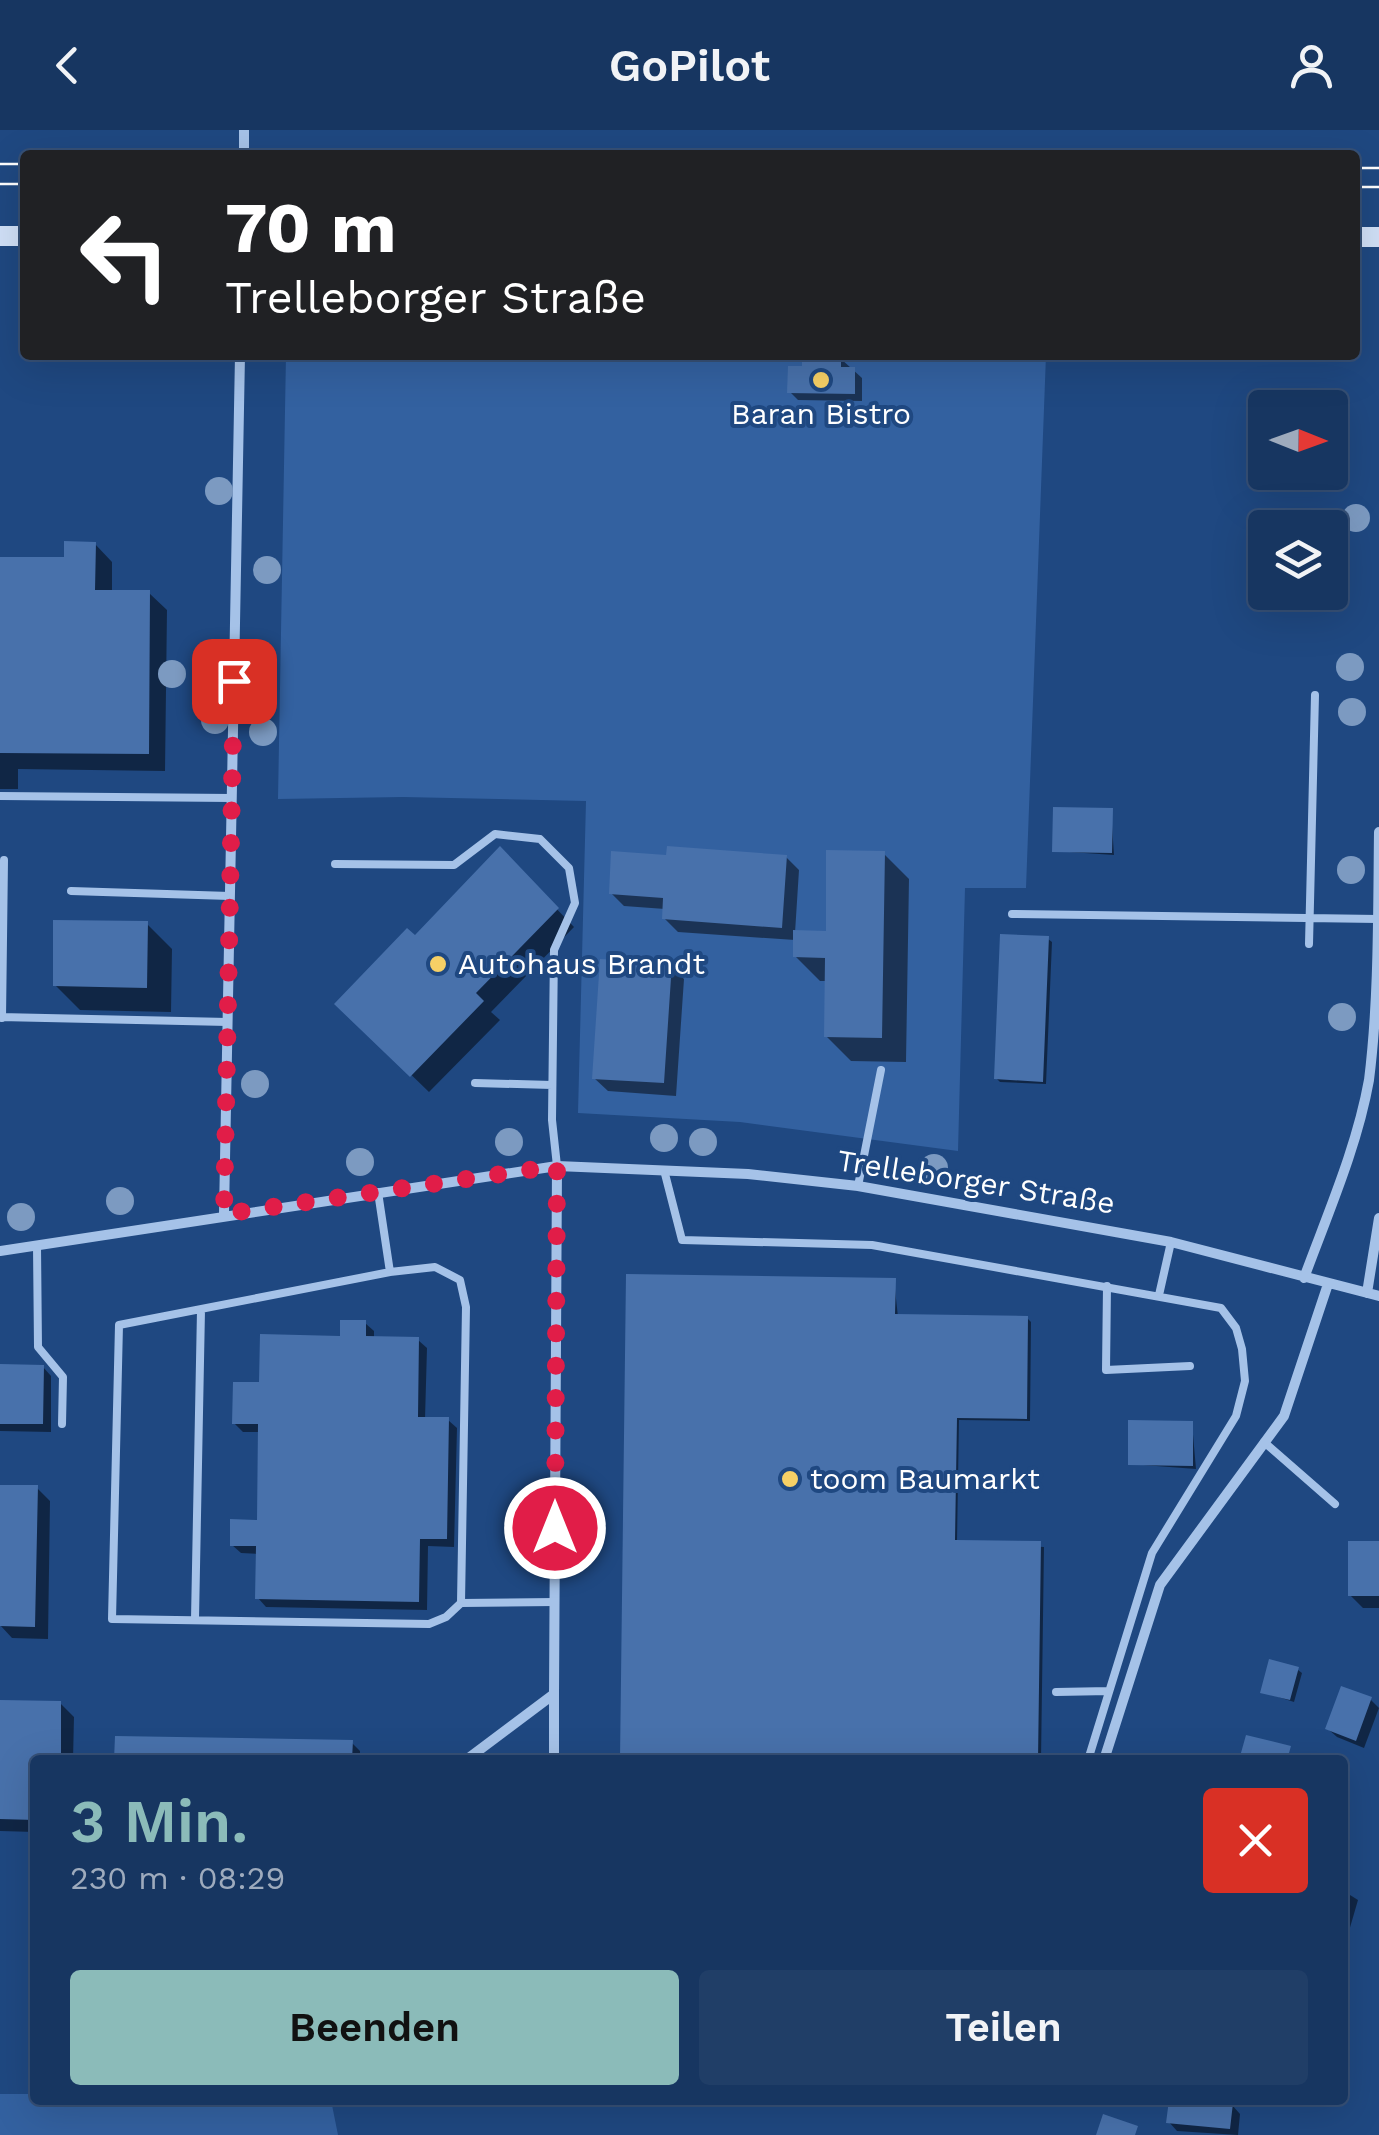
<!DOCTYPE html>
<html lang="de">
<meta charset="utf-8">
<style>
:root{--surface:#173661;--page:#203e67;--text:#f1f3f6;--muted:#9eabbd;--line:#365076;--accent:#8bbbb9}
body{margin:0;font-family:"Work Sans",sans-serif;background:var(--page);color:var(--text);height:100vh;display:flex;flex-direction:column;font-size:38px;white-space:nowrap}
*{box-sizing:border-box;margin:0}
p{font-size:32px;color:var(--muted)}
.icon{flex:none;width:55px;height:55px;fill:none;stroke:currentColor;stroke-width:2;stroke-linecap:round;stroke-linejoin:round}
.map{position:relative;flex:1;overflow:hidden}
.side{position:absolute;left:30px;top:1625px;width:1318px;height:350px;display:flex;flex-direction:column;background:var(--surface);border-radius:10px;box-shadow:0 10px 40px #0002,0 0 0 2px var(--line)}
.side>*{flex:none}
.top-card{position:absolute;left:20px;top:20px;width:1340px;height:210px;border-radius:10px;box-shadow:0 10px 40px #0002,0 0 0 2px var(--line);background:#202124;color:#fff;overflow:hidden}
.needle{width:65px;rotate:91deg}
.fabs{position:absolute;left:1248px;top:260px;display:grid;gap:20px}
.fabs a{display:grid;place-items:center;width:100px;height:100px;border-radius:10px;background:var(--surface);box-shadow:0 10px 40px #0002,0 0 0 2px var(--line);font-size:50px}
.pin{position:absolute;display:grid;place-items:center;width:85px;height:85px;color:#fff;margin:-42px;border-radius:20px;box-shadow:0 5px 15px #0006}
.me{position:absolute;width:110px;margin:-55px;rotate:0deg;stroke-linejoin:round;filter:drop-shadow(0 0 8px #0008)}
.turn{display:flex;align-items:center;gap:35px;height:210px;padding:0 40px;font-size:45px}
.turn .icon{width:130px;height:130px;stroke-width:2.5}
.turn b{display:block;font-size:70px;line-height:85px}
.round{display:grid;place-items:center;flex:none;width:105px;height:105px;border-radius:10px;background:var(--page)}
.overview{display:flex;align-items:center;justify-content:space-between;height:170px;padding:0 40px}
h1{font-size:60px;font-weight:600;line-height:75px;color:var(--accent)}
.action{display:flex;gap:20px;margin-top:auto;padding:20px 40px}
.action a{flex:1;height:115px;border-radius:10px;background:var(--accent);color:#111;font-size:40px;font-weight:600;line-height:115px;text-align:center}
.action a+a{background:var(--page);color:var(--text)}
header{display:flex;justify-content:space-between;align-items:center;height:130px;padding:0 40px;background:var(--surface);font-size:45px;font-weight:600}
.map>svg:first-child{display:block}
.green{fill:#3361a0}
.shadow{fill:#0007}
.building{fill:#4871ab}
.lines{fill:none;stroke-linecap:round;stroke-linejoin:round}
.service{stroke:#a5c2e8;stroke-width:8}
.minor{stroke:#a5c2e8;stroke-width:10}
.secondary{stroke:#d0e0f7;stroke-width:20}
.tram{stroke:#fff;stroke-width:2.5}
.tree{fill:#7c9ac1}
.route{stroke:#e11d48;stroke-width:18;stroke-dasharray:0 32.4}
.poi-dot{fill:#f6d066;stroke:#1f4881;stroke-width:4}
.labels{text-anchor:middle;stroke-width:8;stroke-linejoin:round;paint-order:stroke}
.poi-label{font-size:30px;fill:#fff;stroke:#1f4881;text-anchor:start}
.street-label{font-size:30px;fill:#fff;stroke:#1f4881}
</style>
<header><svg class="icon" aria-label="back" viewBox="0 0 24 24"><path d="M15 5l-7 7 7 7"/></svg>GoPilot<svg class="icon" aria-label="person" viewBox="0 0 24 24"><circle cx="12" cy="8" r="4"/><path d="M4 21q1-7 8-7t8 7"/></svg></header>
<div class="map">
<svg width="1379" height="2005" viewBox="0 0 1379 2005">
<rect width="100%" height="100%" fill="#1f4881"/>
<path class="green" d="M286 225H1046L1026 758H965L958 1021 740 992 578 983 586 671 403 667 278 669Z
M0 1964H35V1970H331L338 2005H0Z"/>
<path class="shadow" d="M840 228 862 248V271L798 270 790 262 804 238Z
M95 414 112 432V462L149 463 167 480 165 641 18 639V659H0V429L67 430Z
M1111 680 1114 725 1055 721Z
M500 720 574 797 491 882 500 890 429 962 338 874 415 808Z
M884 724 909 749 906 932 851 931 826 906 827 851H820L795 826V810L678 802 664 788 665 779 624 776 611 763 786 727 799 740 795 803 828 804Z
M147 794 172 819 171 882 80 880 55 855Z
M1048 809 1052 812 1046 954 1000 952 996 948Z
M671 836 684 849 676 966 608 961 594 948Z
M894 1150 898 1187 1027 1188 1031 1192 1030 1291 959 1290 957 1412 1044 1417 1041 1630H622Z
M365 1193 374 1201V1209L418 1210 427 1218 425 1289 448 1290 457 1298 454 1417 428 1416 427 1480 266 1477 258 1468 259 1424 241 1423 232 1415 259 1392 261 1302H243L234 1293 262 1255Z
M0 1237H43L51 1246V1302L0 1301Z
M1192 1293 1196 1339 1130 1334Z
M37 1358 50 1371 48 1509 12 1508 0 1495V1442Z
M1379 1414V1478H1363L1350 1465Z
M1298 1540 1302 1543 1294 1572 1263 1562Z
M1370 1569 1379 1578 1364 1618 1337 1607 1328 1599Z
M0 1572 60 1573 74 1587 73 1630H35V1702L0 1701Z
M352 1613 360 1621V1630H117Z
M1342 1760 1358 1770 1349 1801 1342 1799Z
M1171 1970 1232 1975 1240 1984 1238 2005 1177 2001 1169 1992Z
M1255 1970H1299V1973Z"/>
<path class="building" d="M802 225H841V237H855V264L787 263 788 236H802Z
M64 411 96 412 95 460H150L149 624 0 623V427H64Z
M1053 677 1113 678 1112 723 1052 722Z
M500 716 559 778 476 863 484 871 410 947 334 874 407 798 415 805Z
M667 716 787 725 782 798 662 789 663 768 609 764 611 721 666 725Z
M826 720 885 721 882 908 824 907 825 828 793 827V800L826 801Z
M53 790 148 791 147 858 53 856Z
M1000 804 1049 806 1043 952 994 949Z
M600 829 672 833 664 953 592 949Z
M626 1144 896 1148 895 1184 1028 1186 1027 1289 957 1288 955 1410 1041 1411 1038 1630H620Z
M340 1190H366V1206L419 1207 418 1287H449L447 1409H420L419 1472 255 1469 256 1416H230V1389L257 1390 258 1294H232L233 1252H259L260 1204 340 1206Z
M0 1234 44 1235 43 1294H0Z
M1128 1290 1193 1291V1336L1128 1335Z
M0 1355H38L35 1497 0 1496Z
M1348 1411H1379V1466H1348Z
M1269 1529 1299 1537 1290 1570 1260 1563Z
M1341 1556 1372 1567 1356 1611 1325 1599Z
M0 1570 61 1571V1630H35V1690L0 1689Z
M1246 1605 1291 1616 1287 1630H1239Z
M115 1606 353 1610 352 1630H114Z
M1169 1970 1233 1973 1230 1999 1166 1993Z
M1103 1984 1138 1996 1135 2005H1096Z"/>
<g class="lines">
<path class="service" d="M0 666 232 668
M335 734 454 735 495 704 540 709 569 738 575 773 554 820 552 990 557 1036
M71 761 230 766
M1012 784 1378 789
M1309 814 1315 565
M0 887 228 892
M2 888 4 730
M475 953 552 955
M664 1040 682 1110 872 1115 1221 1178 1236 1198 1242 1219 1245 1251 1236 1286 1152 1423 1088 1630
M858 1056 881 940
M378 1062 390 1142
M37 1116 38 1217 63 1247 62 1294
M1107 1156 1106 1240 1190 1236
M1159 1165 1171 1112
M1264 1312 1335 1374
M461 1473 446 1487 429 1494 112 1489 119 1195 390 1142 435 1137 460 1150 466 1177 461 1473 555 1472
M195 1489 201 1180
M1056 1562 1109 1561"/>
<path class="minor" d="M244 25V0
M224 1084 240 225
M0 1121 557 1036 748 1044 858 1056 1171 1112 1379 1166
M1304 1148C1328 1083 1357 1017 1369 950 1379 870 1378 783 1379 702
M1367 1163 1379 1088
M466 1630 554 1564 557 1036
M554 1630V1564
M1104 1630 1160 1455 1284 1286 1328 1154"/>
<path class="secondary" d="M0 106H25
M1355 107H1379"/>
<path class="tram" d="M0 34H25
M1355 38H1379
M0 54H25
M1355 57H1379"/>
</g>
<g class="tree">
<circle cx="219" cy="361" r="14"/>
<circle cx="1356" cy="388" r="14"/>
<circle cx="267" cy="440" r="14"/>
<circle cx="1350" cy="537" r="14"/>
<circle cx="172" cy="544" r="14"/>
<circle cx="1352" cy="582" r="14"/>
<circle cx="215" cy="590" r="14"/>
<circle cx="263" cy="602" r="14"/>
<circle cx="1351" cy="740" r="14"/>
<circle cx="1342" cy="887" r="14"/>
<circle cx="255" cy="954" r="14"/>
<circle cx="664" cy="1008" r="14"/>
<circle cx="509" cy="1012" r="14"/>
<circle cx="703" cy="1012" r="14"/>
<circle cx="360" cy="1032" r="14"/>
<circle cx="934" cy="1038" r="14"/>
<circle cx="120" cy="1071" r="14"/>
<circle cx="21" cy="1087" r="14"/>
</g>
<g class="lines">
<path class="route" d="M234 551 224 1084 557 1036 555 1398"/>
</g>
<g class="poi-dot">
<circle cx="821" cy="250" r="10"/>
<circle cx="438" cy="834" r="10"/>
<circle cx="790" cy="1349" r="10"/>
</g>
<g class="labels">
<g class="poi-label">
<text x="821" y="294" text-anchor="middle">Baran Bistro</text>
<text x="458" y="844">Autohaus Brandt</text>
<text x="810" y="1359">toom Baumarkt</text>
</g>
<g class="street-label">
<text transform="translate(976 1052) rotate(9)" y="10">Trelleborger Straße</text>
</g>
</g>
</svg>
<div class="fabs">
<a><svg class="needle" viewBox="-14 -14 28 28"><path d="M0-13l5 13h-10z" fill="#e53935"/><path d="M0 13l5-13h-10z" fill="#9eabbd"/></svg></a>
<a><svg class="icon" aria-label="layers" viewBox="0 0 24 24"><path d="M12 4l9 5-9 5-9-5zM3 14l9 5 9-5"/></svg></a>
</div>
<div class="pin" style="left:234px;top:551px;background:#d93025"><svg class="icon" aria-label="arrive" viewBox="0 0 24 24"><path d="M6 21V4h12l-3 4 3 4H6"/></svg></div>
<svg class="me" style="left:555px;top:1398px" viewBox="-20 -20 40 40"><circle r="17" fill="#e11d48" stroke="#fff" stroke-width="3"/><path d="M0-11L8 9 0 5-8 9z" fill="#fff"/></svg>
<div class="top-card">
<div class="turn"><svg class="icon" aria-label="left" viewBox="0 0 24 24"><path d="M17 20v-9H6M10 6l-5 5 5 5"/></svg><div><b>70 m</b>Trelleborger Straße</div></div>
</div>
<section class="side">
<div class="overview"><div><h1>3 Min.</h1><p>230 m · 08:29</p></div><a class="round" style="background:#d93025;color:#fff"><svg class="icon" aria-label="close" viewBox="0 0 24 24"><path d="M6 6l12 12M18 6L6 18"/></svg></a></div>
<div class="action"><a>Beenden</a><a>Teilen</a></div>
</section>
</div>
